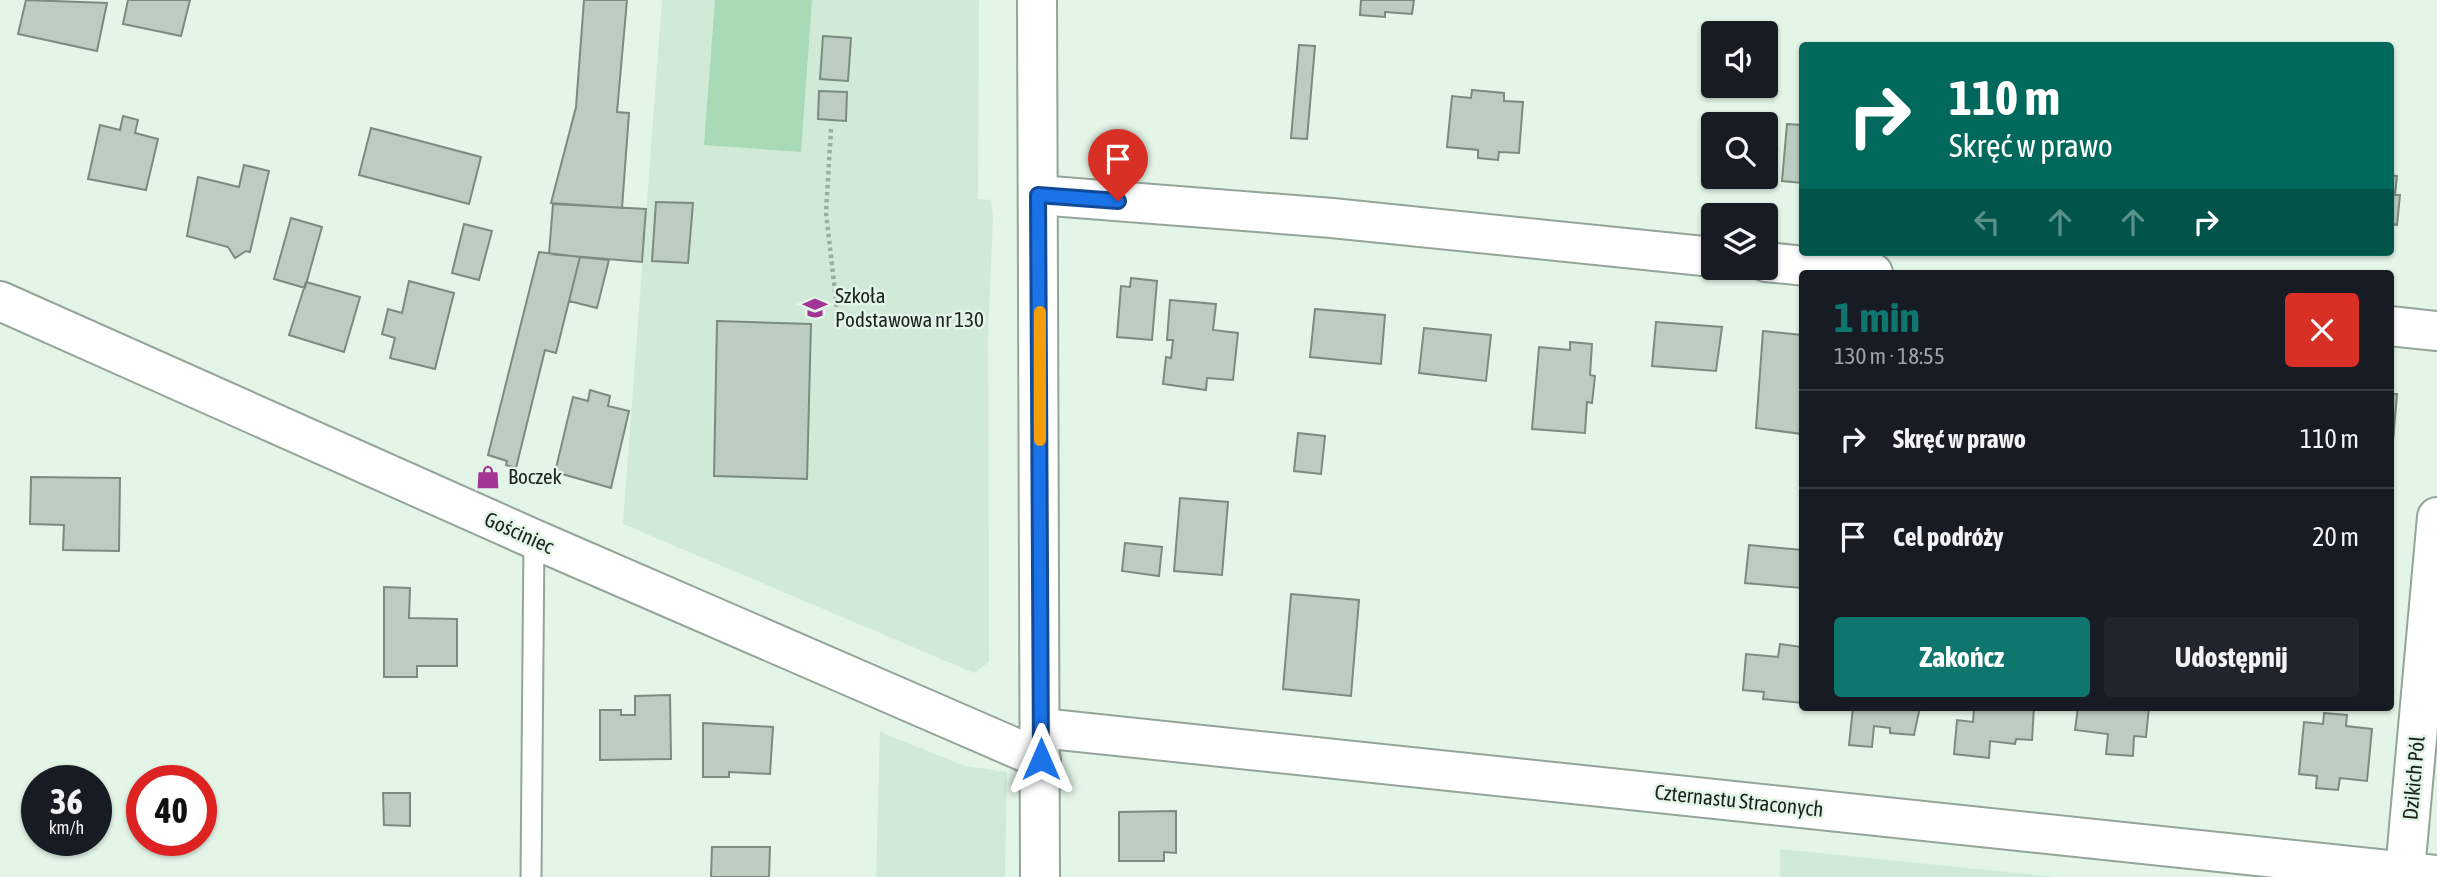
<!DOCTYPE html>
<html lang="pl">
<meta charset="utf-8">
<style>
:root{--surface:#171b24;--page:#20242c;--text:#f1f3f6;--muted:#9ea1a6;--line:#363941;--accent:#0f766e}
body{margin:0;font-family:"Asap Condensed",sans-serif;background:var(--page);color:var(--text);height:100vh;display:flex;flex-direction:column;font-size:26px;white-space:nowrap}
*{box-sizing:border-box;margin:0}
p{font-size:23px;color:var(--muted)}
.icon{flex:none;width:38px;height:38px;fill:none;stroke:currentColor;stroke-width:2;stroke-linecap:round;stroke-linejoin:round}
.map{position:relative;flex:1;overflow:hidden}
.sheet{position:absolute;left:1799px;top:270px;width:595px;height:441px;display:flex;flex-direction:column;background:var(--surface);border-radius:7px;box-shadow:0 2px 5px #0004}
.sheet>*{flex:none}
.hud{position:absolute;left:1799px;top:42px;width:595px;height:214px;border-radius:7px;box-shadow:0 2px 5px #0004;background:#00695c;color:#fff;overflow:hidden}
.controls{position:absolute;left:1701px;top:21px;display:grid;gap:14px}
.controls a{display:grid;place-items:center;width:77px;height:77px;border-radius:7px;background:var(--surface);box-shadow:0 2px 5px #0004;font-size:35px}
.speed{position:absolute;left:21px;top:765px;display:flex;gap:14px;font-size:35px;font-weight:700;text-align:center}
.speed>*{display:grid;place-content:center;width:91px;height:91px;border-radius:50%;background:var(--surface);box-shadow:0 2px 5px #0004;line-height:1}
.speed small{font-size:18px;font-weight:400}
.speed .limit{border:10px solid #d22;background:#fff;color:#111}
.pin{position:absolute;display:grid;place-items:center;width:60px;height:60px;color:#fff;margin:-72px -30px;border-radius:50% 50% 50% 0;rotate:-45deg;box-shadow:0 0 7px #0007}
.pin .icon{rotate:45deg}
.me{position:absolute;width:77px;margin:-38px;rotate:0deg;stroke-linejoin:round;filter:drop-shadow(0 0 5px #0008)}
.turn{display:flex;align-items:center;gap:24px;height:147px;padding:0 35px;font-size:32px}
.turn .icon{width:91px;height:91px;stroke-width:2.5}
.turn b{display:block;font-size:49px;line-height:60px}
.lanes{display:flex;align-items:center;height:66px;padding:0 35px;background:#0003;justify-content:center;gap:35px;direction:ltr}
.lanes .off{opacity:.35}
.round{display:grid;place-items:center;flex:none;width:74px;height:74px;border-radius:7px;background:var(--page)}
.headline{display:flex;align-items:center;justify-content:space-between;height:119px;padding:0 35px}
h1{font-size:42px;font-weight:700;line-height:52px;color:var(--accent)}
.action{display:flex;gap:14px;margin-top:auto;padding:14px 35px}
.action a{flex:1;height:80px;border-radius:7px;background:var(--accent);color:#fff;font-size:28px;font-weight:700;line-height:80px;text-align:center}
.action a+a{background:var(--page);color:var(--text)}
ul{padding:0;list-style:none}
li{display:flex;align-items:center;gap:21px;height:98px;padding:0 35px;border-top:2px solid var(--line)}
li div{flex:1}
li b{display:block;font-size:26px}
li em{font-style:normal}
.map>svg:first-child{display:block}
.built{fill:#d1ead7}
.green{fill:#a8dab6}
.building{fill:#bbcdc0;stroke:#7a8b7f;stroke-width:2}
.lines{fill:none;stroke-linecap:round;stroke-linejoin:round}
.service-casing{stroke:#93a598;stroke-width:23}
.minor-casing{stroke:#93a598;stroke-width:42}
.tertiary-casing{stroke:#93a598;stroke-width:42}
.path{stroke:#9eada2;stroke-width:4.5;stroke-dasharray:3.5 3.5;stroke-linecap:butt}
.service{stroke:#fff;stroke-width:19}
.minor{stroke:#fff;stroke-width:38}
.tertiary{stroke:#fff;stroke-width:38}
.route-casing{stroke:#114b97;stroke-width:18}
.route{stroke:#1a73e8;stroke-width:12}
.slow{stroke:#f59e0b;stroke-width:12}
.labels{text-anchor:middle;stroke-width:5;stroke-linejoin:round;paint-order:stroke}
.poi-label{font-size:21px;fill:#1c231e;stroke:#e2f5e7;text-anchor:start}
.street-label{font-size:21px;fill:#1c231e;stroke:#e2f5e7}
</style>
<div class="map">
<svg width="2437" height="877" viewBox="0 0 2437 877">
<rect width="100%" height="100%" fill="#e2f5e7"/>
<path class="built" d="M662 0H979L978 199 991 200 993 217 988 337 989 662 974 673 623 524Z
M880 732 965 766 1007 772 1005 877H876Z
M1780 849 2055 877H1780Z"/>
<path class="green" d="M715 0H812L801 152 704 145Z"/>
<path class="building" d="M26 0 107 3 97 51 18 34Z
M128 0H190L181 36 123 24Z
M584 0H627L617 112 629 113 622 208 551 203 576 107Z
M1361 0H1414L1412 14 1385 12V17L1360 15Z
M823 36 851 38 848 81 820 79Z
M1299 45 1315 46 1307 139 1291 138Z
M1472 90 1504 93V101L1523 102 1519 153 1499 152 1498 160 1478 158V150L1447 147 1452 96 1471 98Z
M819 91 847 92 846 121 818 119Z
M123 116 138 120 135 133 158 139 146 190 88 179 100 125 120 130Z
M1787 124 1802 125V183L1782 181Z
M371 128 481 157 469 204 359 175Z
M244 165 269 171 250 252 246 251 235 258 228 247 187 236 198 177 239 187Z
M2390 175 2397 176 2395 195H2400L2397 225 2393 224 2391 244Z
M656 202 693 203 688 263 652 261Z
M553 204 646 209 642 262 549 254Z
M291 218 322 227 305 288 274 279Z
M464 224 492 231 479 280 452 273Z
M539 252 580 257 556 353 545 350 516 468 506 465 507 461 488 455Z
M580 257 609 260 597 308 569 301Z
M1131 278 1157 281 1152 340 1117 337 1121 286 1130 287Z
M409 281 454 293 435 369 390 358 395 338 382 334 388 309 402 313Z
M306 282 360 297 344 352 289 335Z
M1170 300 1216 304 1213 330 1238 333 1233 380 1207 378 1206 390 1163 384 1166 357 1171 358 1173 340H1167Z
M1315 309 1385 315 1381 364 1310 357Z
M717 321 811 324 807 479 714 476Z
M1656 322 1722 327 1716 371 1652 366Z
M1424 328 1491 335 1486 381 1419 373Z
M1763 331 1802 335V434L1756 428Z
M1570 342 1592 344 1590 375 1595 376 1592 403 1587 402 1585 433 1532 429 1539 347 1570 350Z
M590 390 610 396 608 406 629 411 611 488 555 472 573 397 588 401Z
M2390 394H2397L2391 465H2390Z
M1298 433 1325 436 1321 474 1294 471Z
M31 477 120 478 119 551 63 550 64 525 30 524Z
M1180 498 1228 502 1222 575 1174 571Z
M1125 543 1162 547 1159 576 1122 571Z
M1749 545 1802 550V588L1745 583Z
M384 587 410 588 409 618 457 619V666H417V677H384Z
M1291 594 1359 600 1351 696 1283 689Z
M1780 644 1802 647V703L1763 699 1764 692 1743 690 1746 654 1778 657Z
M670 695 671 759 600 760V710H621V715H635V696Z
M1853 707H1920L1914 735 1890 733V728L1874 726 1872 747 1849 745Z
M1974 707H2034L2032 740 2016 739 2015 744 1990 741 1989 758 1954 754 1957 720 1973 722Z
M2078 707H2149L2146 737 2134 736 2133 756 2106 754 2108 734 2075 730Z
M2324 713 2347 715 2346 726 2372 729 2367 781 2340 778 2338 790 2316 788 2317 776 2299 774 2304 722 2323 724Z
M703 723 773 727 770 774 729 772V777H703Z
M383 793H410V826L384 825Z
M1176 811V853L1164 852V861H1119V812Z
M712 847H770L769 877H711Z"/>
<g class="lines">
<g class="service-casing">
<path id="service" d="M531 877 534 539"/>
</g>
<g class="minor-casing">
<path id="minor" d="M1038 195 1332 218 1713 257
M1766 262 1873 273
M0 301 534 539 1041 759
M2390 326 2437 331
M1041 728 2437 875
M2405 871 2437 517"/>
</g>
<g class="tertiary-casing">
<path id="tertiary" d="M1037 0 1040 877"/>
</g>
<path class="path" d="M831 129 826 213 838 317"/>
<use href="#service" class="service"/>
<use href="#minor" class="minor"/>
<use href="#tertiary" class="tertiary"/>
</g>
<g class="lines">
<g class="route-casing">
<path id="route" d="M1041 759 1038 195 1118 201"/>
</g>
<use href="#route" class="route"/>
<path class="slow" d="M1040 312V440"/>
</g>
<defs>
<g id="school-bare" transform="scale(1.89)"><path d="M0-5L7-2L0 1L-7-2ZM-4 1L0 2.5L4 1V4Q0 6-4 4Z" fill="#a23493" stroke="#e2f5e7" stroke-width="2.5" paint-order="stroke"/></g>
<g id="shop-bare" transform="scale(1.89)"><path d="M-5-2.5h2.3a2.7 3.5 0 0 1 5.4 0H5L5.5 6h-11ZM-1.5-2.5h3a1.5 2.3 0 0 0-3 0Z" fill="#a23493" stroke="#e2f5e7" stroke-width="2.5" paint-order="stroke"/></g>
</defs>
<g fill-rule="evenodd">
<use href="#school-bare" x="815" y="308"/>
<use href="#shop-bare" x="488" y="477"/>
</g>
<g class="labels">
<g class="poi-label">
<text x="835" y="303">Szkoła<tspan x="835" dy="24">Podstawowa nr 130</tspan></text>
<text x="508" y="484">Boczek</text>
</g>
<g class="street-label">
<text transform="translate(519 533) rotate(24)" y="7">Gościniec</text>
<text transform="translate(2414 778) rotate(-85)" y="7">Dzikich Pól</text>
<text transform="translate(1739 801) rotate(6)" y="7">Czternastu Straconych</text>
</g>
</g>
</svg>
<div class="controls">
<a><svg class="icon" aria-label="sound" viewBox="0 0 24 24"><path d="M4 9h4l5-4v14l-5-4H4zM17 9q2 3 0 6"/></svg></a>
<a><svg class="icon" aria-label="search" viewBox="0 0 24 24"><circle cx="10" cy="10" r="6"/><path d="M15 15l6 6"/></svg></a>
<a><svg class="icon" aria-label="layers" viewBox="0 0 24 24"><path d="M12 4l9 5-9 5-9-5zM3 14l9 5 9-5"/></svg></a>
</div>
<div class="speed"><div>36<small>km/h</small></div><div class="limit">40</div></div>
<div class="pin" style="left:1118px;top:201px;background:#d93025"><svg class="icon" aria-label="arrive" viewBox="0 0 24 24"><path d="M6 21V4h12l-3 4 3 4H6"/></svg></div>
<svg class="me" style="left:1041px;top:759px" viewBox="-20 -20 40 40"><path d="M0-17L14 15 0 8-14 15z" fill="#1a73e8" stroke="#fff" stroke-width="4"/></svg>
<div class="hud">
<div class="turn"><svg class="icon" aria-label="right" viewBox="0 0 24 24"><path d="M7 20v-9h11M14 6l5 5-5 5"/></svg><div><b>110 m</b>Skręć w prawo</div></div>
<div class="lanes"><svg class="icon off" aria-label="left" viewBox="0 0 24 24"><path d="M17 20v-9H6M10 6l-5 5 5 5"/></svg><svg class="icon off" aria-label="ahead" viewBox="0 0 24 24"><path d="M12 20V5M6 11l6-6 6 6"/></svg><svg class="icon off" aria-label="ahead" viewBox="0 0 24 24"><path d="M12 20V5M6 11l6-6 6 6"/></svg><svg class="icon" aria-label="right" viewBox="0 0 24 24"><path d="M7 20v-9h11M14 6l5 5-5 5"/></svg></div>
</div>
<section class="sheet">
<div class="headline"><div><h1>1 min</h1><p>130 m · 18:55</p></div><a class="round" style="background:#d93025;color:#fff"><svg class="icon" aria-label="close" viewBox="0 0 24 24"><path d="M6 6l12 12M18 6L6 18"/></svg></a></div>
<ul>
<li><svg class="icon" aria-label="right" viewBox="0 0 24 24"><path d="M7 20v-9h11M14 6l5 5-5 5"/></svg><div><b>Skręć w prawo</b></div><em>110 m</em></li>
<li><svg class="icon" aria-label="arrive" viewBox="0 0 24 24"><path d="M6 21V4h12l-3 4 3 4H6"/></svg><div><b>Cel podróży</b></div><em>20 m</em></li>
</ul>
<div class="action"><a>Zakończ</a><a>Udostępnij</a></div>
</section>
</div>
